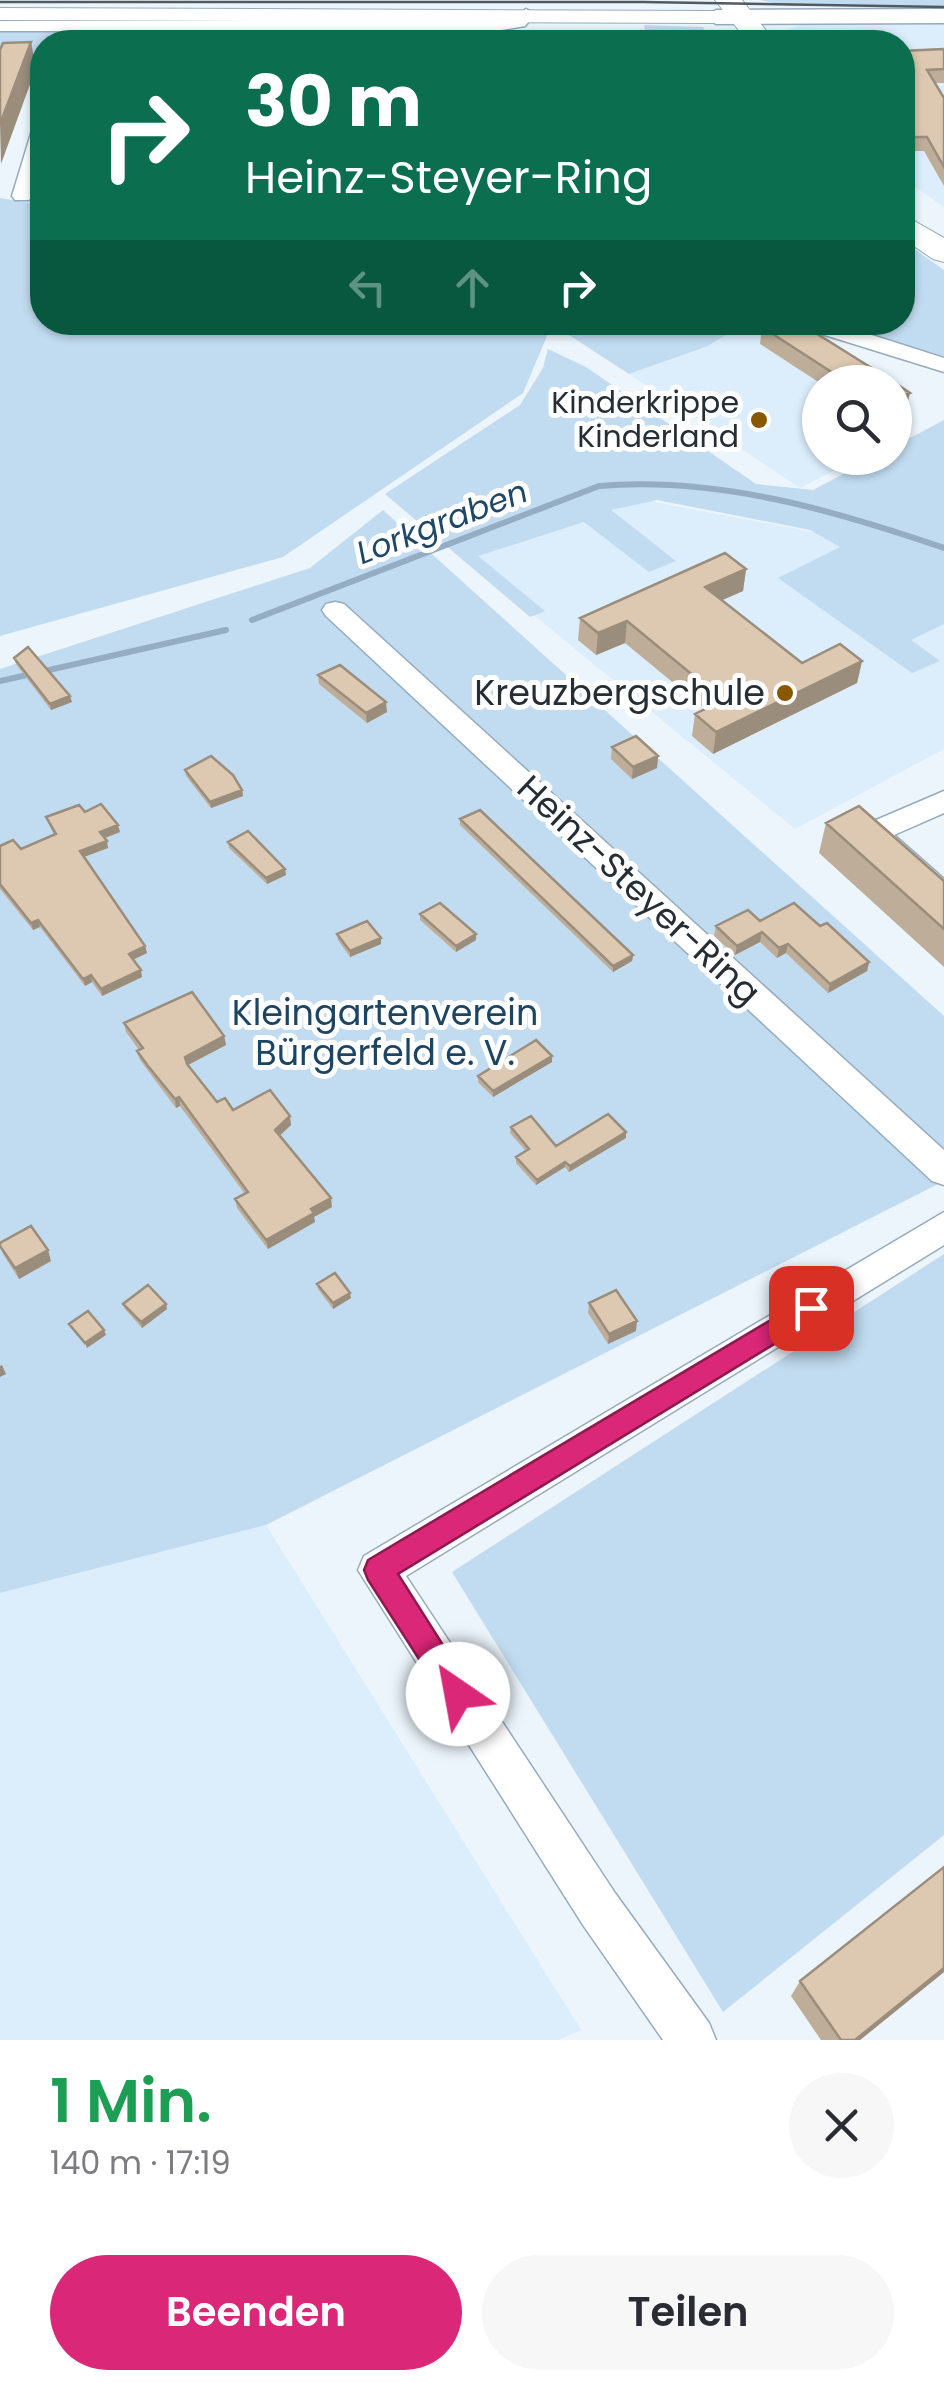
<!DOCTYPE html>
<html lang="de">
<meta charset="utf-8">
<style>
:root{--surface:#fff;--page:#f7f7f7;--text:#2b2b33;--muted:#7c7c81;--accent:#db2777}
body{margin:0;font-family:Poppins,sans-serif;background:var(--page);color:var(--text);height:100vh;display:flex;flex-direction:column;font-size:38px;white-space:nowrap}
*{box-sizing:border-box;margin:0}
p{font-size:32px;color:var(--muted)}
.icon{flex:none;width:55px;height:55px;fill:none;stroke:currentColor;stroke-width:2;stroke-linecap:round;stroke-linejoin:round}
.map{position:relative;height:2040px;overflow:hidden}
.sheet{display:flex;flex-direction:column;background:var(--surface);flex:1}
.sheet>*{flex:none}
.hud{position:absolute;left:30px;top:30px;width:885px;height:305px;border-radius:40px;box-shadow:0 2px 8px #0004;background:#0b6e4f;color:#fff;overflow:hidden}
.fabs{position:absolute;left:802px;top:365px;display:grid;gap:20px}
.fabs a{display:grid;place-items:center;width:110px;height:110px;border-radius:50%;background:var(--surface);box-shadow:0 2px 8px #0004;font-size:50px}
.pin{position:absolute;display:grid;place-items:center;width:85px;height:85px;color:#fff;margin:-42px;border-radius:20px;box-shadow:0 5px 15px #0006}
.me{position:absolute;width:110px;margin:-55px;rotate:327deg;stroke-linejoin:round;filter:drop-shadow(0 0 8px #0008)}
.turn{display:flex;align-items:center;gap:35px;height:210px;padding:0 50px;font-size:45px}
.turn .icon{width:130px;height:130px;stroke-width:2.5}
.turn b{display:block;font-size:70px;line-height:85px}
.lanes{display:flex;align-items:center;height:95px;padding:0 50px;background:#0003;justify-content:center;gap:50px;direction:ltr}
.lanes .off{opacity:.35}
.round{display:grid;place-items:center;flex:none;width:105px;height:105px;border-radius:52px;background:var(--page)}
.headline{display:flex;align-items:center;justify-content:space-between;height:170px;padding:0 50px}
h1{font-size:60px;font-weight:600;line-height:75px;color:#1e9e55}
.action{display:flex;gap:20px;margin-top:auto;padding:20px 50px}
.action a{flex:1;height:115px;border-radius:60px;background:var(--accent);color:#fff;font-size:40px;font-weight:600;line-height:115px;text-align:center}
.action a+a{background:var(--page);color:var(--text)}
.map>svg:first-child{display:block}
.built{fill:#dcedfc}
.green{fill:#c1dbf0}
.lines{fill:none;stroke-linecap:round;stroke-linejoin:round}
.stream{stroke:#95adc2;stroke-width:6}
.minor-casing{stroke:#96abbd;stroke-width:3}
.tertiary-casing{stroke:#96abbd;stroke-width:2}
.secondary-casing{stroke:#96abbd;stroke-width:3}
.primary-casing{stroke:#96abbd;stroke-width:2}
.minor{fill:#fff;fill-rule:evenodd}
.tertiary{fill:#fff;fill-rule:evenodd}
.secondary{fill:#fff;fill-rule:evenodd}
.primary{fill:#fff;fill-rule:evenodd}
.tram{stroke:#515a61;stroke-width:2.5}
.wall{fill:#bead98}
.shaded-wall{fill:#9b8d7c}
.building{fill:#ddc9b1;stroke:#9b8d7c;stroke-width:2.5}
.route{fill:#db2777;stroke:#8e194d;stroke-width:2.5}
.poi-dot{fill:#885700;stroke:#fff;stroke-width:4}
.labels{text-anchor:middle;stroke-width:10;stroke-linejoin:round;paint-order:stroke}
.far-poi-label{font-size:30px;fill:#252e35;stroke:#fff;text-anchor:end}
.far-water-label{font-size:32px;font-style:italic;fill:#1f4867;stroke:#fff}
.poi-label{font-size:35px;fill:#252e35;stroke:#fff;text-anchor:end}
.street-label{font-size:35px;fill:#252e35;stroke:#fff}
.park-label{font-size:35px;fill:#1c4564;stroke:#fff}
</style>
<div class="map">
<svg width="944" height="2040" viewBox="0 0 944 2040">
<rect width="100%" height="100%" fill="#ecf5fc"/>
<path class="built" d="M944 24V207L903 179 902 42H784L780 36 783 31 801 25Z
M740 326 769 340 820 382V458H859L800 488 629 374 708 346Z
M649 501 845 538 944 564V749L795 829 464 558 607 507Z
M266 1525 581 2030 559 2040H0V1593Z"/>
<path class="green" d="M760 0H944V6H789Z
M644 25 703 27 711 42H648Z
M0 31H311L310 42H42V64H0Z
M0 198 42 205V322L745 323 708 346 629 374 552 324 523 393 283 557 0 636Z
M903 241 944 270V361L827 323 902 322Z
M548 349 586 367 756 484 813 490 874 458H895V446L944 420V624L911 640 940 661 912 673 778 578 840 547 810 530 657 500 611 510 676 561 649 572 584 522 478 556 545 611 530 617 385 494 520 405 543 368Z
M383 510 944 1016V1181L266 1525 0 1593V669L310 568Z
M944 1254V1835L723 2012 452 1572Z"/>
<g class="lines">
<path class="stream" d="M252 620 599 486C717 476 833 510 944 548
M0 681 226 630"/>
<g class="minor-casing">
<path id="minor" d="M526 9 535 14 525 26 496 31H0V21H496L513 18Z
M42 121V158L32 196 29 200H15L12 196 33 127Z
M796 322H831L944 358V372L799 327Z
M335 602 344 604 944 1150V1185L932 1181 326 616 322 610 326 604Z
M944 791V813L894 835 944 879V907L933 904 857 833 862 826Z
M944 1212V1245L406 1576 615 1893 709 2023 716 2040H663L583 1925 358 1570 364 1556Z"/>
</g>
<g class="tertiary-casing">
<path id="tertiary" d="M0 8 716 11 726 17 716 23 0 20Z"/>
</g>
<g class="secondary-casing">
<path id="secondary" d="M944 9V23L716 24 704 17 716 10Z"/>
</g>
<g class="primary-casing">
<path id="primary" d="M715 0H742L775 42H748Z
M902 214 944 238V262L933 259 902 238Z"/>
</g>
<use href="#minor" class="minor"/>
<use href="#tertiary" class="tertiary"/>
<use href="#secondary" class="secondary"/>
<use href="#primary" class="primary"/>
<path class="tram" d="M0 2H643L944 7"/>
</g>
<path class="wall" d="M944 49V83H935L944 98V186L924 151H902V51Z
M762 327 894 382 820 383 760 344Z
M746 569 743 591 722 600 802 663 862 661 857 683 713 754 692 736 695 714 705 709 625 643 596 655 578 640 580 618Z
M14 658 72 702 51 710 16 664Z
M318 675 387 712 367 723 319 684Z
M612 747 658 756 657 768 632 779 611 759Z
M185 770 242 790 243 796 211 808 186 776Z
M85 812 120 832 105 838 108 848 84 857 145 946 147 953 133 960 142 977 102 996 92 982 85 986 40 927 33 930 0 889V846L21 849 54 835 46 817Z
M460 819 633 955 632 961 613 972 460 825Z
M826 823 944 881V967L819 853Z
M228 842 286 875 267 884 229 848Z
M420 914 476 934V940L456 952 420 920Z
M760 921 820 926 869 962 867 971 828 993 786 953 777 958 760 942 735 955 714 936 716 926Z
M337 934 381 944 350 957 338 940Z
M124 1023 224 1036 226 1045 188 1065 217 1102 233 1110 291 1125 279 1136 332 1207 314 1217 315 1222 268 1249 237 1208 235 1199 245 1194 180 1106 176 1108 140 1060 137 1051 139 1050 126 1032Z
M552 1056V1062L493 1097 478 1082V1076Z
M511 1127 556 1146 626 1138 569 1172 565 1167 536 1185 516 1163V1157L526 1151 510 1133Z
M0 1243 51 1261 19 1279 3 1254Z
M317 1284 351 1298 333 1309 318 1289Z
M589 1303 636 1331 608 1344 588 1313Z
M123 1304H166L167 1309 142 1328 125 1309Z
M944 1867V1972L860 2040H821L791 1996 800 1981Z"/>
<path class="shaded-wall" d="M31 42 36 68 1 164 0 124Z
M910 393 906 409 895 414V399Z
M746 569 743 591 702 609 705 587Z
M627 621 625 643 596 655 598 633Z
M862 661 857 683 713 754 716 732Z
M70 696 72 702 51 710 50 704Z
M386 702 387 712 367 723 366 713Z
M658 756 657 768 632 779 633 767Z
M242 790 243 796 211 808 210 802Z
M118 825 120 832 102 839 100 832Z
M107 841 108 848 81 858 80 851Z
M285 869 286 875 267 884 266 878Z
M38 920 40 927 33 930 31 923Z
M762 932 760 942 735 955 737 946Z
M476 934V940L456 952V946Z
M381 938V944L350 957V951Z
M788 944 786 953 777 958 779 948Z
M145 946 147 953 130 961 129 954Z
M633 955 632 961 613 972V966Z
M869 962 867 971 828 993 830 984Z
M141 970 142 977 102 996 101 989Z
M91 975 92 982 85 986 83 979Z
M224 1036 226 1045 186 1066 185 1057Z
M552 1056V1062L493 1097V1091Z
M179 1097 180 1106 176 1108 175 1099Z
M290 1116 291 1125 276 1139 275 1130Z
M626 1132V1138L569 1172 570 1166Z
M565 1162V1167L536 1185 537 1180Z
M331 1198 332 1207 314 1217 315 1222 268 1249 266 1240 311 1209Z
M48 1250 51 1261 19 1279 15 1268Z
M350 1293 351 1298 333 1309V1303Z
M166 1304 167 1309 142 1328 141 1322Z
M637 1321 636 1331 608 1344 609 1334Z
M104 1330 106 1335 87 1348 85 1343Z
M2 1365 6 1374 0 1377V1366Z
M944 1968V1972L860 2040H855Z"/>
<path class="building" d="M878 36 881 42H841L838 37Z
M109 40H135L134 42H108Z
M213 40H238L237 42H212Z
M31 42 0 124V50L3 43Z
M944 49V69L927 70 944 98V167L927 137H902V51Z
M774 322H798L894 382H847L762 327Z
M895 383 910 393 895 399Z
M725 553 746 569 705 587 802 663 840 644 862 661 716 732 695 714 723 700 627 621 598 633 580 618Z
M28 647 70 696 50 704 14 658Z
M340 665 386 702 366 713 318 675Z
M636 736 658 756 633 767 612 747Z
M211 756 233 775 242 790 210 802 185 770Z
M101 804 118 825 100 832 107 841 80 851 145 946 129 954 141 970 101 989 91 975 83 979 38 920 31 923 0 884V846L13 840 21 849 56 834 46 817 79 805 85 812Z
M859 806 944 881V929L826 823Z
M480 810 633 955 613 966 460 819Z
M248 831 285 869 266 878 228 842Z
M440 903 476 934 456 946 420 914Z
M794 903 820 926 827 923 869 962 830 984 788 944 779 948 762 932 737 946 716 926 748 910 760 921Z
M367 921 381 938 350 951 337 934Z
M192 992 224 1036 185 1057 187 1064 217 1102 225 1098 233 1110 270 1090 290 1116 275 1130 331 1198 311 1209 314 1213 266 1240 235 1199 248 1192 179 1097 175 1099 148 1066 137 1051 143 1048 124 1023Z
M536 1040 552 1056 493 1091 478 1076Z
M608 1114 626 1132 570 1166 565 1162 537 1180 516 1157 529 1149 511 1127 531 1116 556 1146Z
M31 1226 48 1250 15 1268 0 1246V1243Z
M335 1273 350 1293 333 1303 317 1284Z
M148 1285 166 1304 141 1322 123 1304Z
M616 1290 637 1321 609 1334 589 1303Z
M88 1311 104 1330 85 1343 69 1324Z
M944 1867V1968L855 2040H841L800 1981Z"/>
<path class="route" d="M811 1296 820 1300 824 1308 820 1316 398 1574 474 1694 469 1704 458 1709 448 1704 368 1580 364 1570 368 1560Z"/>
<g class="poi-dot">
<circle cx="759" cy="420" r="10"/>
<circle cx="785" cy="693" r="10"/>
</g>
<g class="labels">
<g class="far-poi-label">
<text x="739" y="413">Kinderkrippe<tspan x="739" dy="34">Kinderland</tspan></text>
</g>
<g class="far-water-label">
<text transform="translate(442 522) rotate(-21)" y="11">Lorkgraben</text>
</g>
<g class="poi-label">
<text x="765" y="705">Kreuzbergschule</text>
</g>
<g class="street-label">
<text transform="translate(639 890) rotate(43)" y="12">Heinz-Steyer-Ring</text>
</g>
<g class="park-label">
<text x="385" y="1025">Kleingartenverein<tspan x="385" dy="40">Bürgerfeld e. V.</tspan></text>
</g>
</g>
</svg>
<div class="fabs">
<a><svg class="icon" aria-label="search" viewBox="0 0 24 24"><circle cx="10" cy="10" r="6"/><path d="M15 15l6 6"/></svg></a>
</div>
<div class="pin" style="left:811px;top:1308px;background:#d93025"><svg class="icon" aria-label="arrive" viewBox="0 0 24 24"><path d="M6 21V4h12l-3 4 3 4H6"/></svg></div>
<svg class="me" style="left:458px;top:1694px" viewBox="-20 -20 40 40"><circle r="19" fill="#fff"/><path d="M0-13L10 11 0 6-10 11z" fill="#db2777"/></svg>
<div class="hud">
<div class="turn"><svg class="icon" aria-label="right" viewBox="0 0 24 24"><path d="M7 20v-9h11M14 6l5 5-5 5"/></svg><div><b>30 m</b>Heinz-Steyer-Ring</div></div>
<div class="lanes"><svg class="icon off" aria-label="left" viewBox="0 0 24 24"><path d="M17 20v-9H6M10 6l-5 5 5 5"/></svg><svg class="icon off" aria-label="ahead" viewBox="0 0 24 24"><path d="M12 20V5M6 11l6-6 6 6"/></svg><svg class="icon" aria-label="right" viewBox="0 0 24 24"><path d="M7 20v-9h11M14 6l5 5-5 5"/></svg></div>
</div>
</div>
<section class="sheet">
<div class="headline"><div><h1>1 Min.</h1><p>140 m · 17:19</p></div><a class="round"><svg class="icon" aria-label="close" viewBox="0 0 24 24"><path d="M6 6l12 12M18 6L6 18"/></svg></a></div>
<div class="action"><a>Beenden</a><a>Teilen</a></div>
</section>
